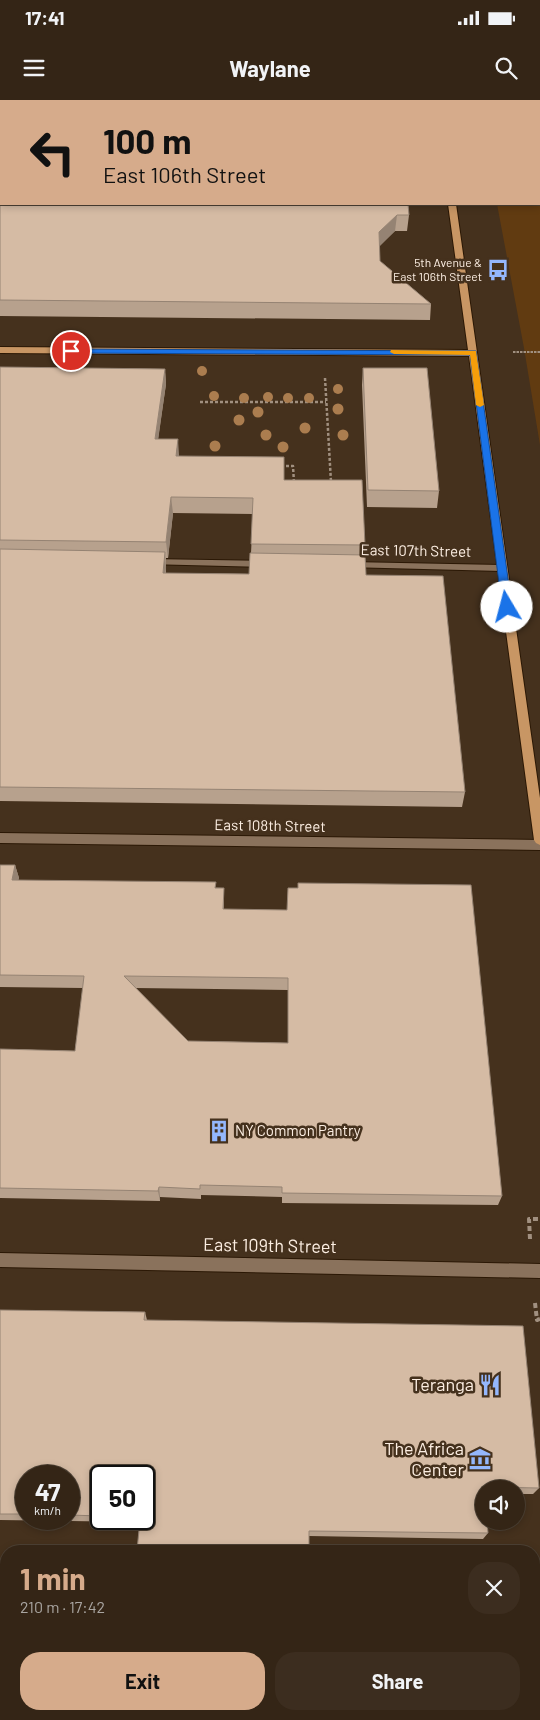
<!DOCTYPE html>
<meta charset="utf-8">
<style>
:root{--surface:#342516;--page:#3c2d1f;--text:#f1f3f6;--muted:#a9a5a1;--line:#4e4235;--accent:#d6ab8b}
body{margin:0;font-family:Barlow,sans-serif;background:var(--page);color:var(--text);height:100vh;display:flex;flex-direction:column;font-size:19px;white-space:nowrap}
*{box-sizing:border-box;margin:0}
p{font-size:16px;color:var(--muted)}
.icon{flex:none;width:28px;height:28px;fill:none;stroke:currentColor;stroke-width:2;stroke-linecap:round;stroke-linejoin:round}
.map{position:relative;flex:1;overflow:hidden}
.sheet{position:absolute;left:0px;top:1445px;width:540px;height:175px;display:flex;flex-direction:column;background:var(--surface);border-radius:20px 20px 0 0;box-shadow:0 2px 8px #0003,0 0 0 1px var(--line)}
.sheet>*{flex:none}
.banner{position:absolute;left:0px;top:0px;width:540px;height:105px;box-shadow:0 2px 8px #0003,0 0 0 1px var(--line);background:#d6ab8b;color:#111;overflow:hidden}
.buttons{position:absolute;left:475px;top:1380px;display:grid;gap:10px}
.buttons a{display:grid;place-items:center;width:50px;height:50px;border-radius:50%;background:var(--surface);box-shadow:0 2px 8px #0003,0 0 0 1px var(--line);font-size:25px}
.speed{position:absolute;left:15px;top:1365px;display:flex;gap:10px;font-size:25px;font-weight:700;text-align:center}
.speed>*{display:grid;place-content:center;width:65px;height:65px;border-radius:50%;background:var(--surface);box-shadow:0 2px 8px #0003,0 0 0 1px var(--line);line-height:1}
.speed small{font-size:12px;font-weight:400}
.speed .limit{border:2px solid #111;border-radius:8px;background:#fff;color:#111}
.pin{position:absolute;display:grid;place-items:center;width:42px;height:42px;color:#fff;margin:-21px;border:2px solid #fff;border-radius:50%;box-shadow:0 1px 5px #0007}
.me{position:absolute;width:55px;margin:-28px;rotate:352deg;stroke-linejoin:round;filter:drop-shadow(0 0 4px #0008)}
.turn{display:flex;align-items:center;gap:18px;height:105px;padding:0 20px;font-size:22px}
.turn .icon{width:65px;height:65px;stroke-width:2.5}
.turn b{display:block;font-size:35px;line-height:42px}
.round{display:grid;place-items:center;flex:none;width:52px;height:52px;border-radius:20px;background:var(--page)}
.headline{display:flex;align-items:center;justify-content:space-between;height:85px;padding:0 20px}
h1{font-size:30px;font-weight:700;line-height:38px;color:var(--accent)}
.action{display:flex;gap:10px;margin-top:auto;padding:10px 20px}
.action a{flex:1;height:58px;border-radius:20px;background:var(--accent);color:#111;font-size:20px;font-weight:700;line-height:58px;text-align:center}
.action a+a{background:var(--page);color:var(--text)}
.status{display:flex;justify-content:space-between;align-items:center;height:35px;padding:0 25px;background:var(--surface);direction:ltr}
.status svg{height:14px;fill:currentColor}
header{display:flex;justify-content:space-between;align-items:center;height:65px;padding:0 20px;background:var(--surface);font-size:22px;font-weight:700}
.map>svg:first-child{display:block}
.green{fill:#613b11}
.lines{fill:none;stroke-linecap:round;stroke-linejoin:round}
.minor-casing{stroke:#2b1805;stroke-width:2}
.major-casing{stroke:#2b1805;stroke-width:2}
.path-far2{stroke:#a19080;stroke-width:2;stroke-dasharray:2.5 1;stroke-linecap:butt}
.path-far1{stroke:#a19080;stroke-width:2.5;stroke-dasharray:3 2;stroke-linecap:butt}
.path{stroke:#a19080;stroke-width:4;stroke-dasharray:5 3;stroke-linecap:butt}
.minor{fill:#8a725c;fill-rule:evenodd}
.major{fill:#c89664;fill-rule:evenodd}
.tree{fill:#ab7d4f}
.wall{fill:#b7a18d;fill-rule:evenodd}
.shaded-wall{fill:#958373}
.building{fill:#d5bba4;stroke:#958373;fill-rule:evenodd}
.route{fill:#1a73e8;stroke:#114b97}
.slow{fill:#f59e0b}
.labels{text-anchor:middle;stroke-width:5;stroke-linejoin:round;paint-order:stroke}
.far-poi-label{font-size:12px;fill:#fceee2;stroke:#45311d;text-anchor:end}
.street-label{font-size:15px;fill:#fceee2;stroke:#45311d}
.poi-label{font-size:15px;fill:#fceee2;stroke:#45311d;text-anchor:start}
.near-street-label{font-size:18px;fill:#fceee2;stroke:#45311d}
.near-poi-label{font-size:18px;fill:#fceee2;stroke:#45311d;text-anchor:end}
</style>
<div class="status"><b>17:41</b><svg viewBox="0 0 49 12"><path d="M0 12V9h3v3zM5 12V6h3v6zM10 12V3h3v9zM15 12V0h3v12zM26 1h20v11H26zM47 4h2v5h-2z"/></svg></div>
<header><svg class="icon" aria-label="menu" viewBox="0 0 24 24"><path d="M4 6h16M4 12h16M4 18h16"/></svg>Waylane<svg class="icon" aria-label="search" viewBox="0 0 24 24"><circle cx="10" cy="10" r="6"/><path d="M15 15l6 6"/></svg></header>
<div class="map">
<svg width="540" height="1620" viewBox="0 0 540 1620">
<rect width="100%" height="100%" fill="#45311d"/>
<path class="green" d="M477 0H540V345L524 248 497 104H539V1Z"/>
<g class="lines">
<g class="minor-casing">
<path id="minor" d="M150 459 265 461 270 464 265 467 146 464 145 462Z
M350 462 501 465 506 468 501 471 346 467V463Z
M0 733 540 740V750L0 743Z
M0 1153 540 1164V1178L0 1167Z
M540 1593V1611L534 1612V1594Z
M495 1614H519L517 1620H493Z"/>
</g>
<g class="major-casing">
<path id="major" d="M434 0H441V1H435Z
M448 104H456L540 698V745L536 743 534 740 469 256 0 253V247L468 250Z"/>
</g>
<path class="path-far2" d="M539 41 540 46
M513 252H540"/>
<path class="path-far1" d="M325 278 331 382
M200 302H326
M281 366H293L294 383"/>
<path class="path" d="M530 1139 529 1119H540
M535 1203 537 1220 540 1219"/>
<use href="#minor" class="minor"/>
<use href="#major" class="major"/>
</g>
<g class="tree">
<circle cx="202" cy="271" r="5"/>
<circle cx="338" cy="289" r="5"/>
<circle cx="214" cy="296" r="5"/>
<circle cx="268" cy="297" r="5"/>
<circle cx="244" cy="298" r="5"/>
<circle cx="288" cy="298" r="5"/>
<circle cx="309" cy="298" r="5"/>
<circle cx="338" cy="309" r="5.5"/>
<circle cx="258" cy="312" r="5.5"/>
<circle cx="239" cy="320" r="5.5"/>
<circle cx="305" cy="328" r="5.5"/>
<circle cx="266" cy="335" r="5.5"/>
<circle cx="343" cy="335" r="5.5"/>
<circle cx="215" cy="346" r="5.5"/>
<circle cx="283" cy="347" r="5.5"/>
</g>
<path class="wall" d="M0 20 409 115 407 131H395L379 146 380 161 431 204 430 220 0 216Z
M0 267 165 269 166 284 158 339 179 356 284 380 365 445 364 455 366 475 465 692 462 707 0 701ZM173 413 253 414 251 453 249 474 166 473V458H168Z
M363 268 439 391 437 408 367 407 362 285Z
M0 765H15L19 778 18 780 224 788V809L502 1096 498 1105 282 1103V1097L201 1095V1099L160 1097V1101L0 1098V949L75 951 83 888 0 887ZM135 888 288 890V943L188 941Z
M0 1210 145 1212 147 1220 539 1388 533 1394H516V1389H484L488 1433 483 1439 309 1436 139 1422 0 1420ZM26 1376H69V1419H26ZM101 1376 144 1419H101Z"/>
<path class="shaded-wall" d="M397 115 395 131 378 148 379 132Z
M165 269 166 284 156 355 155 339Z
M178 339 179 355 177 372 176 356Z
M171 397 173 413 168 458 166 442Z
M165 452 166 468 164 489 163 473Z
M15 765 19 778 16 793 12 780Z
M224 788V821L223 809Z
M159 1087 160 1097V1101L158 1091Z"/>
<path class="building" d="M72 0H398V1H72Z
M1 17V104H408L409 115H397L379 132 380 161 431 204 0 200V20Z
M0 267 165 269 155 339H178L176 356 284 357V380H362L365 445 251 444 253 398 171 397 166 442 0 440Z
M363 268H427L439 391 368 390Z
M0 449 165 452 163 473 249 474 250 453 365 455 366 475 443 476 465 692 0 687Z
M0 765H15L12 780 216 782 215 788H224L223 809 287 810 288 788H298V783L471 785 502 1096 282 1093V1087L200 1085V1089L159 1087 158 1091 0 1088V949L75 951 84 876 0 875ZM124 876 288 878V943L188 941Z
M0 1210 145 1212 144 1220 523 1226 539 1388 484 1387V1421H487L488 1433 309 1431V1451H137L140 1419H144V1376H101V1416L69 1415V1376H26V1414H0Z
M0 1495H6V1614H309V1620H0Z"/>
<path class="route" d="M68 249 476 251 512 507 507 510 502 507 470 255 71 253 67 251Z"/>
<path class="slow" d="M391 250 476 251 484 305 480 307 476 305 470 255 394 254 390 252Z"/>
<defs>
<g id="bus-bare" transform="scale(1.725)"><path d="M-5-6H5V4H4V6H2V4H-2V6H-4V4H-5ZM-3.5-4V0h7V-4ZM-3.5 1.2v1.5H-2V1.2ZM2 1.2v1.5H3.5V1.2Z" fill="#94b7fd" stroke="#45311d" stroke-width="2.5" paint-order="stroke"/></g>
<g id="building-bare" transform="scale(1.725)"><path d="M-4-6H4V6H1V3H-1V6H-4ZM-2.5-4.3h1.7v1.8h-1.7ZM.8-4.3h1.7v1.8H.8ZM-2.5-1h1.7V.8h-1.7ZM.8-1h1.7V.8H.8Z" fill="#94b7fd" stroke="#45311d" stroke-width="2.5" paint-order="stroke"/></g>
<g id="restaurant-bare" transform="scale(1.725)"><path d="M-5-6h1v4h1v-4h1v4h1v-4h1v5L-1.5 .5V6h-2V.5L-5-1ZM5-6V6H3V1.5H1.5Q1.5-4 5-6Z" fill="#94b7fd" stroke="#45311d" stroke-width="2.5" paint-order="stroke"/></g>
<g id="museum-bare" transform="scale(1.725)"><path d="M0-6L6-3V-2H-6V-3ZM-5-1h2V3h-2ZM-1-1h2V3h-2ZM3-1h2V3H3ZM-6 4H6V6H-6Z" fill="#94b7fd" stroke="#45311d" stroke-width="2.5" paint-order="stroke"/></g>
</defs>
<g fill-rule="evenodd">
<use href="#bus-bare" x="498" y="170"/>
<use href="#building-bare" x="219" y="1031"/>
<use href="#restaurant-bare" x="490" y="1285"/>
<use href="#museum-bare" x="480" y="1359"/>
</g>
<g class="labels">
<g class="far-poi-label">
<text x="482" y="167">5th Avenue &amp;<tspan x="482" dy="14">East 106th Street</tspan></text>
</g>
<g class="street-label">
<text transform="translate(416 451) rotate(1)" y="5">East 107th Street</text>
<text transform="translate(270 726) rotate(1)" y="5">East 108th Street</text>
</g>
<g class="poi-label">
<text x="235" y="1036">NY Common Pantry</text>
</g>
<g class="near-street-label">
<text transform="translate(270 1146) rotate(1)" y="6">East 109th Street</text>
</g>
<g class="near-poi-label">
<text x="474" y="1291">Teranga</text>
<text x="464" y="1355">The Africa<tspan x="464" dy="21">Center</tspan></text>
</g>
</g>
</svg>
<div class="buttons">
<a><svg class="icon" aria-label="sound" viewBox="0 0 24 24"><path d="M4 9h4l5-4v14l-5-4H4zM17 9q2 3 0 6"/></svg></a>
</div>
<div class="speed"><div>47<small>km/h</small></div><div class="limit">50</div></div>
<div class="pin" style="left:71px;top:251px;background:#d93025"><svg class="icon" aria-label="arrive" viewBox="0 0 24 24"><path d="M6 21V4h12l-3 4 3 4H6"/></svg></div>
<svg class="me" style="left:507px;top:507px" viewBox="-20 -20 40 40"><circle r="19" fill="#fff"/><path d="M0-13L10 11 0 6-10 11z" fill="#1a73e8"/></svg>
<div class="banner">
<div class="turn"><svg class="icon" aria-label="left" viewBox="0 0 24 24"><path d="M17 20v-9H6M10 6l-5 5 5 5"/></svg><div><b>100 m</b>East 106th Street</div></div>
</div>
<section class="sheet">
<div class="headline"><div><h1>1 min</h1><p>210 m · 17:42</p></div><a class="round"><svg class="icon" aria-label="close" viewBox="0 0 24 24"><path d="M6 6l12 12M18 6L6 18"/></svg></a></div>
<div class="action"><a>Exit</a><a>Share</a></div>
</section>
</div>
